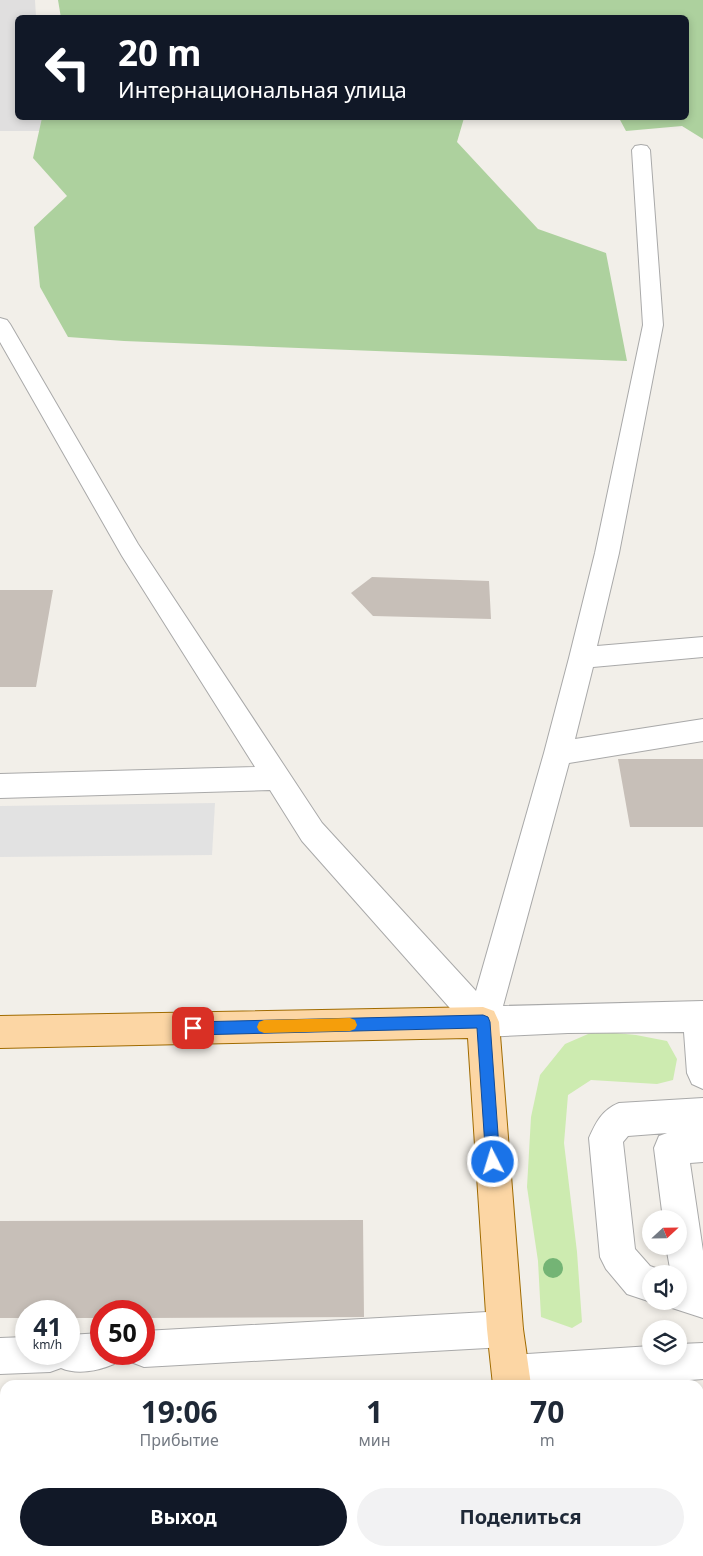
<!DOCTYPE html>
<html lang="ru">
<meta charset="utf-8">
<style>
:root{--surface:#fff;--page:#f2f2f3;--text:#1f2937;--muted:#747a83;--accent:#111827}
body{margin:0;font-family:"Noto Sans",sans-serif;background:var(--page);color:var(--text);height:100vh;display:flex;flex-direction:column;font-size:19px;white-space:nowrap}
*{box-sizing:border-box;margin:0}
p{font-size:16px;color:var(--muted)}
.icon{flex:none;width:28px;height:28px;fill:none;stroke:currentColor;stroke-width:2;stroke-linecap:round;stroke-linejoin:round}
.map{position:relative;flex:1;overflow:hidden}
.side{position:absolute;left:0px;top:1380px;width:704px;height:176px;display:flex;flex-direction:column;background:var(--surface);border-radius:15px 15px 0 0;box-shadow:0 2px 8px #0003}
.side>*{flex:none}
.banner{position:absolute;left:15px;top:15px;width:674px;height:105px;border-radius:8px;box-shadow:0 2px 8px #0003;background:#111827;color:#fff;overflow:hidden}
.needle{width:32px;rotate:68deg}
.fabs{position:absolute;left:642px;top:1210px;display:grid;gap:10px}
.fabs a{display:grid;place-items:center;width:45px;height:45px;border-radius:50%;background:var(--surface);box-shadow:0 2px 8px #0003;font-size:25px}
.speed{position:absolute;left:15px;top:1300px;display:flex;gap:10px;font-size:25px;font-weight:700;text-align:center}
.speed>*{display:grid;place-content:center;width:65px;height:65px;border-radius:50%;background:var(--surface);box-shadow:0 2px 8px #0003;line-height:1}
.speed small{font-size:12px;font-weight:400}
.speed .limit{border:8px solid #d22;background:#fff;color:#111}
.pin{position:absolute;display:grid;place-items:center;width:42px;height:42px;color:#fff;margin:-21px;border-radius:10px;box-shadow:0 2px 8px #0006}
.me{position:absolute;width:55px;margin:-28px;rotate:355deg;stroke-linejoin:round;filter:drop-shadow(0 0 4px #0008)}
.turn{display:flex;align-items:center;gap:18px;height:105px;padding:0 20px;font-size:22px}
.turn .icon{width:65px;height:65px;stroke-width:2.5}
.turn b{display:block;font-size:35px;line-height:42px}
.eta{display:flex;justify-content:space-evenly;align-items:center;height:85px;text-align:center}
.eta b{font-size:30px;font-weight:700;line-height:35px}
.action{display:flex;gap:10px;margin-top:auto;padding:10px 20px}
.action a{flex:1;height:58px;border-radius:30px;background:var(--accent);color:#fff;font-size:20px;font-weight:700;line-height:58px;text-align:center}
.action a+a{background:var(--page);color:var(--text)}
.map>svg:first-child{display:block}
.residential{fill:#e0dfdf}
.grass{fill:#cdebb0}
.forest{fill:#add19e}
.parking{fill:#e2e2e2}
.building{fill:#c7bfb8}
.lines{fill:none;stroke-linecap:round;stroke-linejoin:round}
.minor-casing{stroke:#a9a9a9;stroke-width:2}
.major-casing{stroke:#a06b00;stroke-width:2}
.minor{fill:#fff;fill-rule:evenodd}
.major{fill:#fcd6a4;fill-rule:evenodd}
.tree{fill:#74b475}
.route{fill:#1a73e8;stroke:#114b97}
.slow{fill:#f59e0b}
</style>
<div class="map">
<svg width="703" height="1556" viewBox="0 0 703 1556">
<rect width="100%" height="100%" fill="#f2efe9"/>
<path class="residential" d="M0 0H35L36 17 18 18V118H43L44 131H0Z"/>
<path class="grass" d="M595 1031 636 1035 667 1041 677 1059 673 1080 657 1084 591 1080 568 1095 564 1143 577 1252 582 1322 572 1328 541 1317 538 1261 527 1187 531 1117 540 1075 565 1044Z"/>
<path class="forest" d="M58 0H703V139L682 126 626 131 619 118H686V18H61Z
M42 118H464L457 142 538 229 606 253 627 361 124 341 68 337 40 287 34 227 67 196 33 158Z"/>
<path class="parking" d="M215 803 212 855 0 857V806Z"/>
<path class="building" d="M372 577 489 581 491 619 373 616 351 593Z
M0 590H53L36 687H0Z
M618 759H703V827H630Z
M363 1220 364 1317 144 1318V1311H101V1318H69V1311H26V1318H0V1221Z"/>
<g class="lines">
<g class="minor-casing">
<path id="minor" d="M641 145 647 146 650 150 663 325 619 553 597 646 703 637V657L593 667 575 739 703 719V741L569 763 503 1006 703 1001V1089L692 1084 687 1073 684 1032 568 1033 483 1037 472 1033 302 841 270 790 0 798V774L255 767 122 556 0 342V318L7 320 10 324 138 544 322 823 476 991 544 753 569 658 595 553 643 325 632 150 635 146Z
M703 1098V1162L690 1163 703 1251V1318L666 1306 664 1301H679V1274H671L666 1246H679V1219H663L654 1148 659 1136 667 1133 628 1136 623 1142 635 1249 650 1266 664 1271 665 1274H651V1302L627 1294 606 1269 600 1257 589 1138C596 1122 602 1110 619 1103Z
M505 1311 518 1316 523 1329 518 1342 505 1347 144 1367 131 1362 128 1354H144V1331Z
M101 1333V1354H118L114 1364C98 1371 77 1375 61 1368L50 1372 0 1374V1338L26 1337V1354H69V1335Z
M703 1343V1379L623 1385H498L493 1374 499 1361 512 1355 651 1346V1356H679V1344Z"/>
</g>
<g class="major-casing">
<path id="major" d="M483 1007 494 1011 499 1022 523 1329 531 1385H493L487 1329 468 1038 0 1048V1016Z
M500 1551H540V1556H500Z"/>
</g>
<use href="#minor" class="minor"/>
<use href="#major" class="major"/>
</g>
<circle class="tree" cx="553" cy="1268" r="10"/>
<path class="route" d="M483 1015 488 1017 490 1022 500 1162 498 1167 493 1169 488 1167 486 1162 477 1028 193 1035 189 1033 187 1028 189 1024 193 1022Z"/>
<path class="slow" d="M350 1018 355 1020 357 1025 355 1029 350 1031 264 1033 259 1031 257 1027 259 1022 264 1020Z"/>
</svg>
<div class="fabs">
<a><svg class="needle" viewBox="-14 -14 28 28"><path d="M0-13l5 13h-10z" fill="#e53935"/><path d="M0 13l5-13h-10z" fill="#747a83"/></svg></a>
<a><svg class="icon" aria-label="sound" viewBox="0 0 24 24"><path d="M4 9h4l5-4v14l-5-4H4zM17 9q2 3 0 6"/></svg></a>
<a><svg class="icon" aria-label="layers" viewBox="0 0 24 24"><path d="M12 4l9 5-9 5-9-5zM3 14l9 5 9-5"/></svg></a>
</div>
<div class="speed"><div>41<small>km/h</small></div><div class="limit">50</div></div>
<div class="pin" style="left:193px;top:1028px;background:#d93025"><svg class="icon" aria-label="arrive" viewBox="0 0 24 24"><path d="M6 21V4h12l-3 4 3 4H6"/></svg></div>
<svg class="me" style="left:493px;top:1162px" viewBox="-20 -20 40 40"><circle r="17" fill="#1a73e8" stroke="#fff" stroke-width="3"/><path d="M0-11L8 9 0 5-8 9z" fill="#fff"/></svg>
<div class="banner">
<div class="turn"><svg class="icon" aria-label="left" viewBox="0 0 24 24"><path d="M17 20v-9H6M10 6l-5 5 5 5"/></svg><div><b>20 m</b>Интернациональная улица</div></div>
</div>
<section class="side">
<div class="eta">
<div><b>19:06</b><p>Прибытие</p></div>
<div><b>1</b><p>мин</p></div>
<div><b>70</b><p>m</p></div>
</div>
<div class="action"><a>Выход</a><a>Поделиться</a></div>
</section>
</div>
